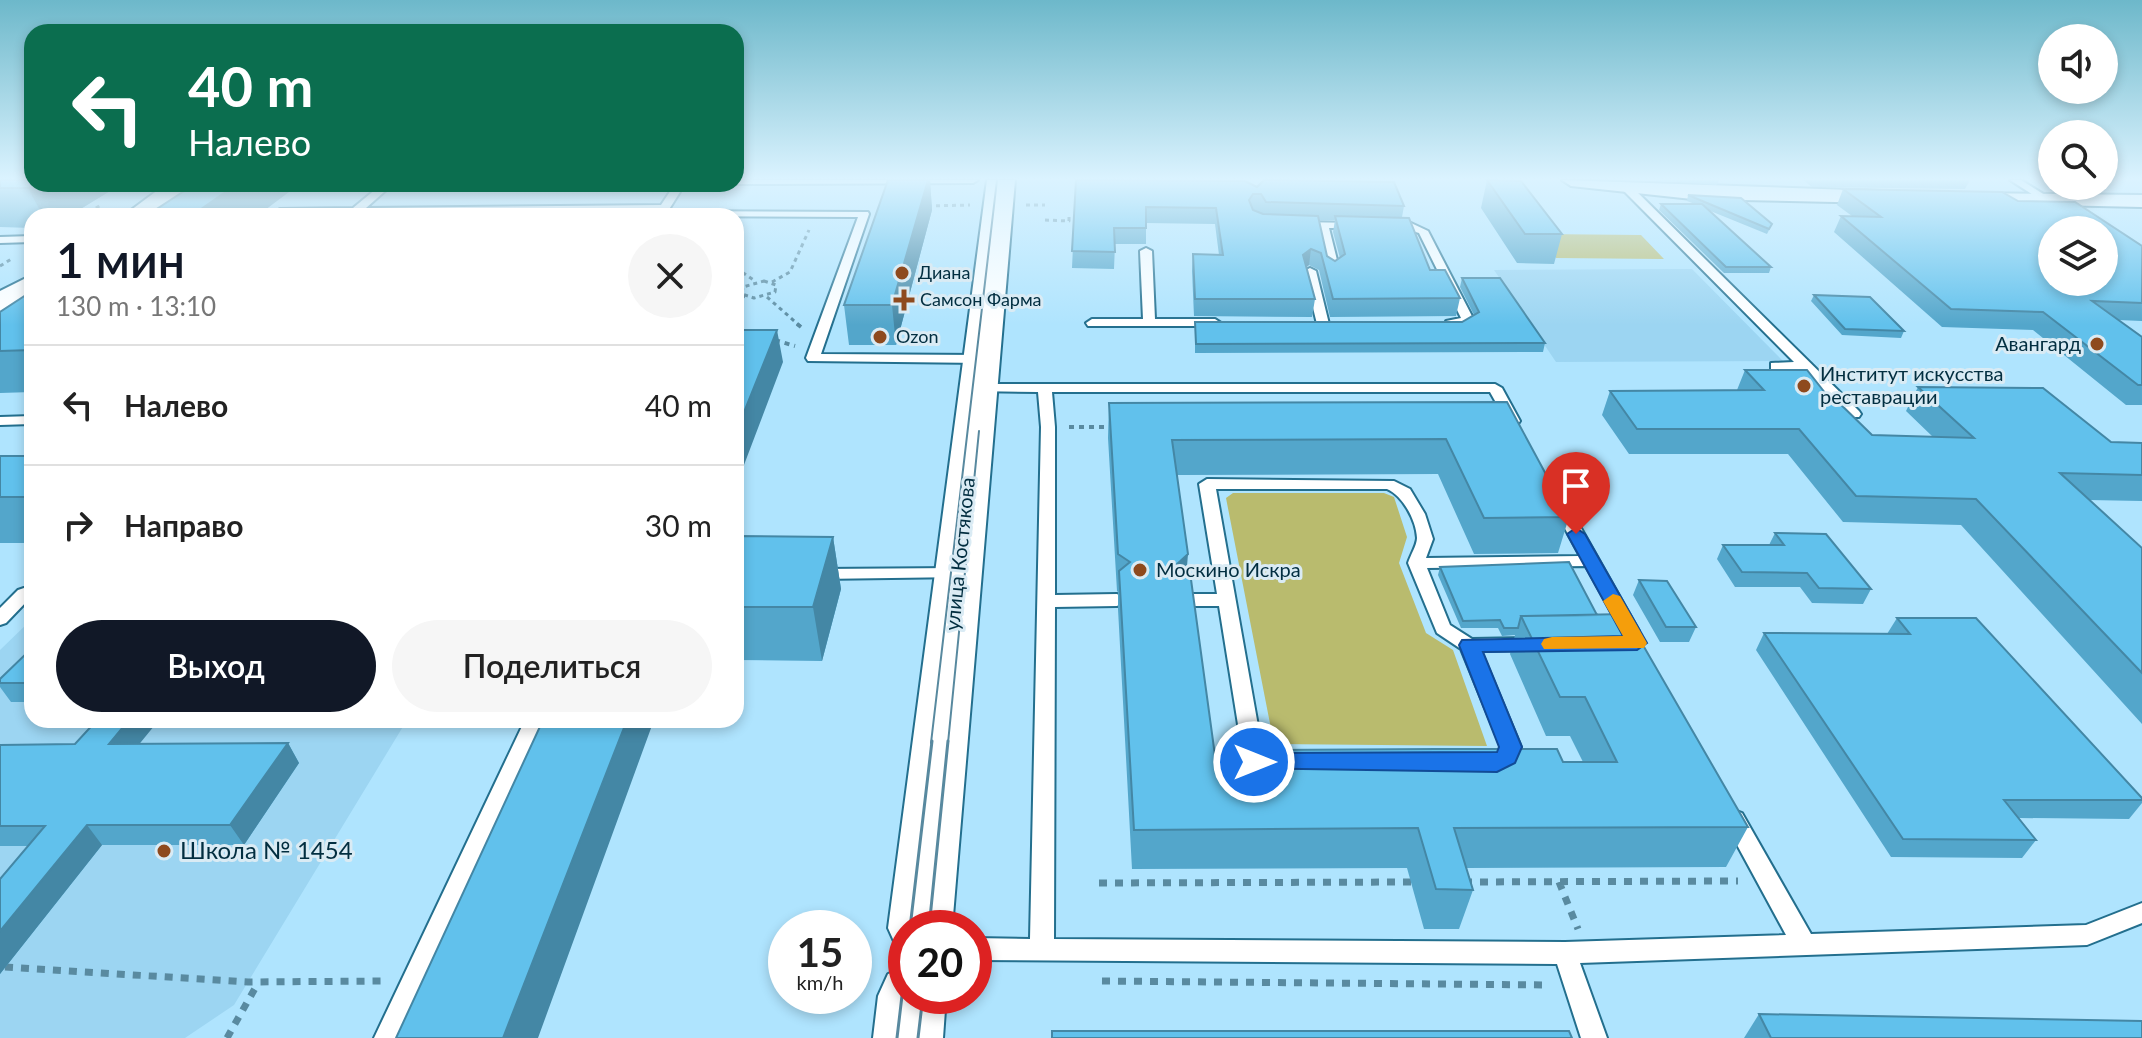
<!DOCTYPE html>
<html lang="ru">
<meta charset="utf-8">
<style>
:root{--surface:#fff;--page:#f6f6f6;--text:#222;--muted:#767676;--line:#e0e0e0;--accent:#111827}
body{margin:0;font-family:Lato,sans-serif;background:var(--page);color:var(--text);height:100vh;display:flex;flex-direction:column;font-size:30px;white-space:nowrap}
*{box-sizing:border-box;margin:0}
p{font-size:26px;color:var(--muted)}
.icon{flex:none;width:44px;height:44px;fill:none;stroke:currentColor;stroke-width:2;stroke-linecap:round;stroke-linejoin:round}
.map{position:relative;flex:1;overflow:hidden}
.drawer{position:absolute;left:24px;top:208px;width:720px;height:520px;display:flex;flex-direction:column;background:var(--surface);border-radius:24px;box-shadow:0 4px 12px #0003}
.drawer>*{flex:none}
.guide{position:absolute;left:24px;top:24px;width:720px;height:168px;border-radius:24px;box-shadow:0 4px 12px #0003;background:#0b6e4f;color:#fff;overflow:hidden}
.tools{position:absolute;left:2038px;top:24px;display:grid;gap:16px}
.tools a{display:grid;place-items:center;width:80px;height:80px;border-radius:50%;background:var(--surface);box-shadow:0 4px 12px #0003;font-size:40px}
.speed{position:absolute;left:768px;top:910px;display:flex;gap:16px;font-size:40px;font-weight:700;text-align:center}
.speed>*{display:grid;place-content:center;width:104px;height:104px;border-radius:50%;background:var(--surface);box-shadow:0 4px 12px #0003;line-height:1}
.speed small{font-size:20px;font-weight:400}
.speed .limit{border:12px solid #d22;background:#fff;color:#111}
.pin{position:absolute;display:grid;place-items:center;width:68px;height:68px;color:#fff;margin:-82px -34px;border-radius:50% 50% 50% 0;rotate:-45deg;box-shadow:0 0 8px #0007}
.pin .icon{rotate:45deg}
.me{position:absolute;width:88px;margin:-44px;rotate:90deg;stroke-linejoin:round;filter:drop-shadow(0 0 6px #0008)}
.turn{display:flex;align-items:center;gap:28px;height:168px;padding:0 32px;font-size:36px}
.turn .icon{width:104px;height:104px;stroke-width:2.5}
.turn b{display:block;font-size:56px;line-height:68px}
.round{display:grid;place-items:center;flex:none;width:84px;height:84px;border-radius:42px;background:var(--page)}
.overview{display:flex;align-items:center;justify-content:space-between;height:136px;padding:0 32px}
h1{font-size:48px;font-weight:600;line-height:60px;color:var(--accent)}
.button{display:flex;gap:16px;margin-top:auto;padding:16px 32px}
.button a{flex:1;height:92px;border-radius:48px;background:var(--accent);color:#fff;font-size:32px;font-weight:600;line-height:92px;text-align:center}
.button a+a{background:var(--page);color:var(--text)}
ul{padding:0;list-style:none}
li{display:flex;align-items:center;gap:24px;height:120px;padding:0 32px;border-top:2px solid var(--line)}
li div{flex:1}
li b{display:block;font-size:30px}
li em{font-style:normal}
.map>svg:first-child{display:block}
.built{fill:#9cd5f2}
.green{fill:#b9bb6e}
.lines{fill:none;stroke-linecap:round;stroke-linejoin:round}
.lane-casing{stroke:#236f8e;stroke-width:4}
.street-casing{stroke:#236f8e;stroke-width:4}
.secondary-casing{stroke:#236f8e;stroke-width:4}
.path-far2{stroke:#598aa0;stroke-width:3;stroke-dasharray:4 4;stroke-linecap:butt}
.path-far1{stroke:#598aa0;stroke-width:4;stroke-dasharray:5 5;stroke-linecap:butt}
.path{stroke:#598aa0;stroke-width:7;stroke-dasharray:8 8;stroke-linecap:butt}
.lane{fill:#fff;fill-rule:evenodd}
.street{fill:#fff;fill-rule:evenodd}
.secondary{fill:#fff;fill-rule:evenodd}
.tram-far1{stroke:#58899f;stroke-width:2}
.tram{stroke:#58899f;stroke-width:3}
.wall{fill:#53a6cb;fill-rule:evenodd}
.shaded-wall{fill:#4487a5}
.building{fill:#61c1ec;stroke:#4487a5;stroke-width:2;fill-rule:evenodd}
.route{fill:#1a73e8;stroke:#114b97;stroke-width:2}
.slow{fill:#f59e0b}
.poi-dot{fill:#8e4a1e;stroke:#daebf4;stroke-width:3}
.labels{text-anchor:middle;stroke-width:6;stroke-linejoin:round;paint-order:stroke}
.far-poi-label{font-size:18px;fill:#022e40;stroke:#daebf4;text-anchor:start}
.poi-label{font-size:20px;fill:#022e40;stroke:#daebf4;text-anchor:start}
.street-label{font-size:20px;fill:#022e40;stroke:#daebf4}
.near-poi-label{font-size:24px;fill:#022e40;stroke:#daebf4;text-anchor:start}
</style>
<div class="map">
<svg width="2142" height="1038" viewBox="0 0 2142 1038">
<rect width="100%" height="100%" fill="#afe4fe"/>
<path class="built" d="M1692 269 1783 361 1556 362 1494 270Z
M32 619V720H407L234 1005 185 1038H0V650Z"/>
<path class="green" d="M1538 234 1641 235 1664 259 1556 258Z
M1233 493H1384L1394 497 1407 537 1399 563 1426 633 1453 650 1487 746 1274 744 1226 498Z"/>
<g class="lines">
<g class="lane-casing">
<path id="lane" d="M736 180H978L973 183 736 184Z
M2010 180H2021L2053 200 2044 202Z
M188 184 184 188H84L79 185Z
M382 184H393L366 208 661 205 675 184H685L668 211 868 212 869 214 821 354 982 355 989 359 982 363 808 361 806 358 858 217 654 216 657 211 270 216 280 209 353 208Z
M1621 184H1629L1859 411 1861 414 1859 417H1824L1822 414 1824 411 1842 410 1802 370 1771 369V363L1794 362 1621 188Z
M2052 185 2063 186 2081 200 2072 202 2052 188Z
M1295 222 1359 223V227L1355 228H1329L1340 272 1338 274 1328 272 1318 228 1295 226Z
M1411 223 1428 231 1474 320 1472 323 1446 327V321L1461 318 1419 233C1408 229 1394 232 1386 226L1391 223Z
M32 236V242L0 243V237Z
M1146 248 1152 251 1155 319H1215L1221 323 1219 326H1088L1086 323 1092 319H1143L1140 251Z
M1310 268 1316 271 1329 324 1327 327H1319L1317 324 1304 271Z
M978 384H1495L1502 388 1520 421 1518 424H1508L1490 392H1052L1055 427V595L1117 594 1126 600 1117 606 1055 607 1054 939 1565 942 1786 935 1723 819 1726 813 1734 810 1742 813 1811 934 2086 925 2142 903V923L2087 945 1580 963 1607 1038H1581L1557 964 974 960V938L1030 939 1041 427 1038 392 973 391 971 388Z
M32 416V424L0 425V417Z
M1207 479 1394 481 1410 489 1425 514 1433 539 1426 558 1580 556 1550 501 1552 498H1564L1639 631 1636 635H1624L1586 566 1427 568 1450 625 1472 639 1532 638 1538 640 1541 644 1538 648 1532 650 1481 651 1521 747 1514 762 1497 771 1490 769 1487 763 1501 747 1461 649 1437 633 1408 563C1410 556 1417 545 1417 538 1416 520 1403 496 1387 489H1216L1263 754 1293 756 1296 762 1293 768 1286 770 1247 768 1244 762 1219 606H1186L1177 600 1186 594H1217L1199 484Z
M957 568 965 573 963 577 820 579 812 574 820 569Z
M24 588 30 590V598L6 623 0 625V608L18 590Z
M525 720H545L400 1038H374Z"/>
</g>
<g class="street-casing">
<path id="street" d="M1562 180 1881 191 1891 197 1881 203 1692 199 1571 186Z
M1973 193 2142 195V207L1966 203V195Z"/>
</g>
<g class="secondary-casing">
<path id="secondary" d="M987 180H1015L952 928H906V951L897 948 888 928Z
M166 184H199L156 216H123Z
M32 275V299L0 315V291Z
M906 967V996H946L943 1038H873L878 996 888 974Z"/>
</g>
<path class="path-far2" d="M1026 205H1045
M928 206 970 205
M82 216 101 205
M1045 220 1069 221V213
M0 266 13 258
M736 268 755 281
M764 281 776 285 775 292 754 298 742 294 743 287Z
M772 282 790 272 809 230
M767 297 800 326
M736 312 744 296"/>
<path class="path-far1" d="M797 324 801 327
M775 340 795 346
M1069 427H1111"/>
<path class="path" d="M1464 882 1738 881
M1559 882 1578 929
M1099 883 1414 882
M5 967 248 982 385 981
M1102 981 1549 985
M227 1038 258 983"/>
<use href="#lane" class="lane"/>
<use href="#street" class="street"/>
<use href="#secondary" class="secondary"/>
<path class="tram-far1" d="M931 743 997 180
M948 743 979 431"/>
<path class="tram" d="M910 928 932 741
M929 928 948 741
M897 1038 906 962
M918 1038 923 996"/>
</g>
<path class="wall" d="M0 180 110 191 69 216H32V228L0 227Z
M888 180H930L932 210 896 345H849L844 305Z
M1076 180 1257 187 1404 206 1402 217 1430 270 1460 298 1456 316 1330 317 1319 270 1309 265 1306 267 1315 299 1312 317 1194 316 1192 271 1193 254 1219 255 1215 224 1146 223V244H1115L1114 269 1072 268ZM1319 220H1335L1333 232 1340 258 1335 261 1327 256Z
M1487 180 1562 234 1554 264 1517 263 1481 208Z
M1652 180H1719L1717 185Z
M1803 180H1970L1965 189 1812 187Z
M1843 189 2018 201 2142 246V321L2118 320 2142 337V405H2126L2033 330 1942 327 1834 232 1841 216H1852L1837 205Z
M1688 195 1772 224 1767 234 1708 210 1771 267 1769 273H1724L1659 210 1661 204H1695L1687 201Z
M1462 278 1545 343 1543 352 1195 353V322H1462L1474 315 1460 287Z
M32 291V392L0 393V312Z
M1814 295 1904 331 1901 338 1842 335 1811 301Z
M1745 370 1826 394 1872 435 1933 437 1906 411 1918 387 2111 442 2142 443V501L2089 500 2142 548V724L1961 525 1843 522 1788 454H1629L1602 415 1610 391 1737 390Z
M1507 402 1569 517 1558 553 1474 554 1438 474 1177 475 1186 569 1216 763H1265L1267 750 1583 762 1570 736H1546L1510 654 1515 635 1502 636 1498 628H1461L1438 575 1440 567 1597 615 1748 827 1726 867 1466 868 1473 890 1459 929H1424L1407 868 1132 869 1118 609V592L1117 591 1108 438 1109 403Z
M0 456H32V543H0Z
M1775 533 1871 589 1863 604 1812 603 1800 587H1735L1717 559 1723 545H1769Z
M736 536 833 537 841 589 822 661 736 660Z
M1639 580 1696 627 1689 642H1660L1633 595Z
M1897 618 2142 798V803L2129 819 2019 818 2036 840 2022 858 1891 857 1756 650 1764 633 1887 634Z
M32 648V702H11L0 687V679Z
M288 743 299 763 244 845H102L0 974V879L28 846H0V745Z
M1759 1014 2142 1038H1744Z"/>
<path class="shaded-wall" d="M928 180H930L932 210 896 345 892 305Z
M35 184H106L110 191 69 216H43L28 188Z
M237 184H291L293 189 257 216H191Z
M1311 249 1309 265 1301 272 1303 255Z
M777 330 783 362 736 486V432Z
M32 492V505L26 497Z
M833 537 841 589 822 661 813 607Z
M1188 554 1185 591 1177 564Z
M129 720H159L123 764 109 744Z
M627 720H654L538 1038H503Z
M288 743 299 763 244 845 230 825Z
M87 825 102 845 0 974V931Z"/>
<path class="building" d="M0 180H32V184H35L28 188H0Z
M888 180H928L892 305H844Z
M1076 180 1245 181 1257 187 1264 180 1394 182 1404 206 1266 202 1261 194H1253L1249 200 1253 210 1263 214 1318 216 1327 256 1335 261 1345 254 1335 216 1409 218 1430 270H1445L1460 298 1333 299 1321 253 1311 249 1303 255 1315 299H1195L1193 254 1223 255 1216 208 1146 207V228H1114L1115 252 1072 251Z
M1487 180 1521 181 1562 234H1525Z
M195 184H237L191 216H146Z
M1843 189 2002 192 2018 201 2075 202 2142 246V303L2092 301 2142 337V385H2138L2043 312 1951 309 1841 216 1881 217ZM2052 230H2104V282H2052Z
M1688 195 1741 198 1772 224 1769 229Z
M1661 204H1702L1771 267H1726Z
M1462 278H1500L1545 343 1196 344 1195 322H1462L1479 312Z
M32 291V350L0 351V312Z
M1814 295 1870 297 1904 331 1845 329Z
M736 330H777L736 432Z
M1745 370H1807L1826 394 1832 396 1872 435 1974 438 1918 387 2043 388 2111 442 2142 443V475L2060 473 2142 548V673L1976 499 1856 496 1799 429H1637L1610 391 1764 390Z
M1507 402 1569 517 1484 518 1446 439 1172 440 1188 554 1177 564 1190 572 1216 763H1270L1267 750 1437 749H1557L1563 762H1617L1585 697H1560L1521 616 1625 614 1748 827 1454 828 1473 890 1436 889 1418 828 1134 830 1119 571 1130 562 1118 554 1109 403Z
M0 456H32V492L26 497H0Z
M1775 533 1826 534 1871 589 1819 588 1807 573 1742 572 1723 545H1784Z
M736 536 833 537 813 607H736Z
M1569 562 1597 615 1521 616 1518 628H1504L1500 620 1463 621 1440 567Z
M1639 580 1667 581 1696 627H1666Z
M1897 618H1976L2142 798V800H2004L2036 840 1903 839 1764 633 1910 634Z
M32 648V683H0V679Z
M97 720H129L109 744 288 743 230 825H87L0 931V879L45 826H0V745L75 744Z
M543 720H627L503 1038H396Z
M1759 1014 2142 1021V1038H1771Z
M1052 1031H1569L1572 1038H1052Z"/>
<linearGradient id="sky" x2="0" y2="1"><stop stop-color="#6db8ca"/><stop offset="0.55" stop-color="#dbf3ff"/><stop offset="1" stop-color="#dbf3ff" stop-opacity="0"/></linearGradient>
<rect width="2142" height="325" fill="url(#sky)"/>
<path class="route" d="M1576 528 1585 534 1647 643 1637 650 1483 652 1522 747 1515 763 1497 772 1246 768 1242 762 1246 756 1254 753 1497 752 1499 747 1459 645 1462 640 1623 636 1567 534Z"/>
<path class="slow" d="M1613 594 1620 596 1647 643 1644 648 1544 649 1541 644 1544 639 1552 637 1623 636 1603 601Z"/>
<g class="poi-dot">
<circle cx="902" cy="273" r="8"/>
<path d="M900 288h8v8h8v8h-8v8h-8v-8h-8v-8h8z"/>
<circle cx="880" cy="337" r="8"/>
<circle cx="2097" cy="344" r="8"/>
<circle cx="1804" cy="386" r="8"/>
<circle cx="1140" cy="570" r="8"/>
<circle cx="164" cy="851" r="8"/>
</g>
<g class="labels">
<g class="far-poi-label">
<text x="918" y="279">Диана</text>
<text x="920" y="306">Самсон Фарма</text>
<text x="896" y="343">Ozon</text>
</g>
<g class="poi-label">
<text x="2081" y="351" text-anchor="end">Авангард</text>
<text x="1820" y="381">Институт искусства<tspan x="1820" dy="23">реставрации</tspan></text>
<text x="1156" y="577">Москино Искра</text>
</g>
<g class="street-label">
<text transform="translate(960 554) rotate(-84)" y="7">улица Костякова</text>
</g>
<g class="near-poi-label">
<text x="180" y="859">Школа № 1454</text>
</g>
</g>
</svg>
<div class="tools">
<a><svg class="icon" aria-label="sound" viewBox="0 0 24 24"><path d="M4 9h4l5-4v14l-5-4H4zM17 9q2 3 0 6"/></svg></a>
<a><svg class="icon" aria-label="search" viewBox="0 0 24 24"><circle cx="10" cy="10" r="6"/><path d="M15 15l6 6"/></svg></a>
<a><svg class="icon" aria-label="layers" viewBox="0 0 24 24"><path d="M12 4l9 5-9 5-9-5zM3 14l9 5 9-5"/></svg></a>
</div>
<div class="speed"><div>15<small>km/h</small></div><div class="limit">20</div></div>
<div class="pin" style="left:1576px;top:534px;background:#d93025"><svg class="icon" aria-label="arrive" viewBox="0 0 24 24"><path d="M6 21V4h12l-3 4 3 4H6"/></svg></div>
<svg class="me" style="left:1254px;top:762px" viewBox="-20 -20 40 40"><circle r="17" fill="#1a73e8" stroke="#fff" stroke-width="3"/><path d="M0-11L8 9 0 5-8 9z" fill="#fff"/></svg>
<div class="guide">
<div class="turn"><svg class="icon" aria-label="left" viewBox="0 0 24 24"><path d="M17 20v-9H6M10 6l-5 5 5 5"/></svg><div><b>40 m</b>Налево</div></div>
</div>
<section class="drawer">
<div class="overview"><div><h1>1 мин</h1><p>130 m · 13:10</p></div><a class="round"><svg class="icon" aria-label="close" viewBox="0 0 24 24"><path d="M6 6l12 12M18 6L6 18"/></svg></a></div>
<ul>
<li><svg class="icon" aria-label="left" viewBox="0 0 24 24"><path d="M17 20v-9H6M10 6l-5 5 5 5"/></svg><div><b>Налево</b></div><em>40 m</em></li>
<li><svg class="icon" aria-label="right" viewBox="0 0 24 24"><path d="M7 20v-9h11M14 6l5 5-5 5"/></svg><div><b>Направо</b></div><em>30 m</em></li>
</ul>
<div class="button"><a>Выход</a><a>Поделиться</a></div>
</section>
</div>
